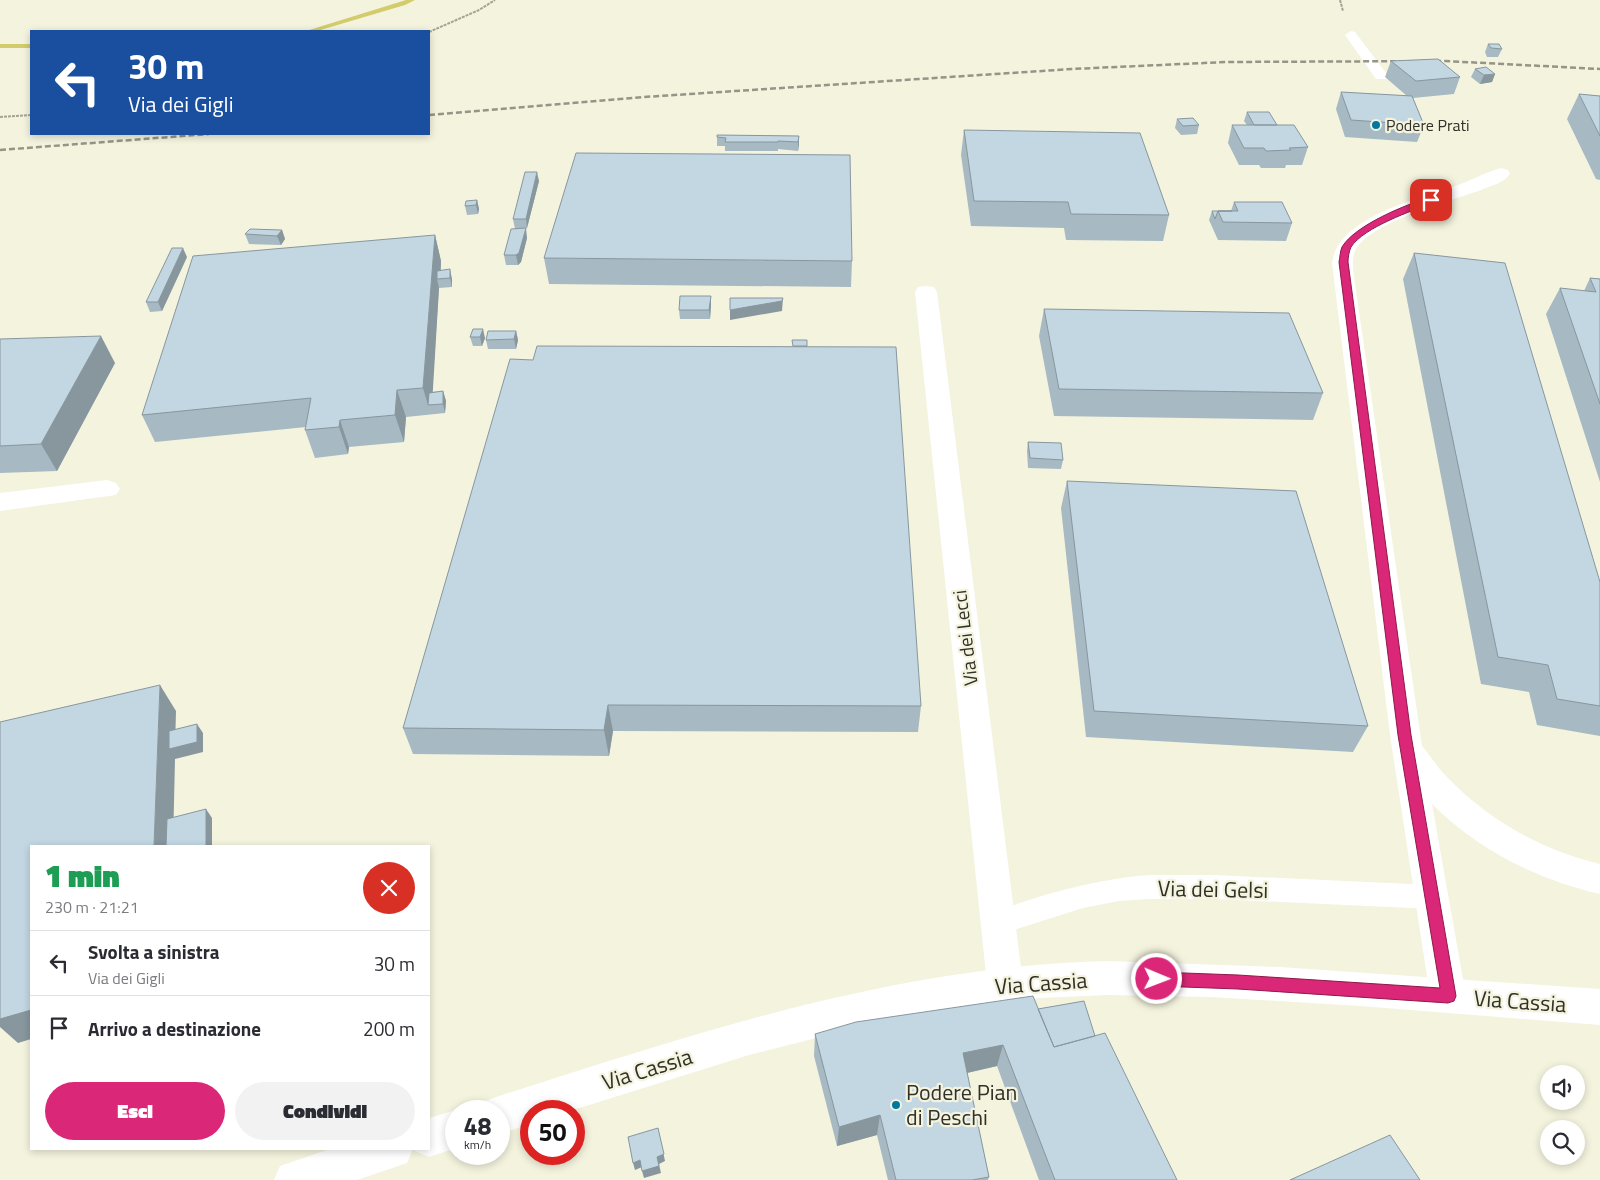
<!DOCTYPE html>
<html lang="it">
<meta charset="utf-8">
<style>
:root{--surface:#fff;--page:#f2f2f3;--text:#2b2b33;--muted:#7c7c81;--line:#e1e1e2;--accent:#db2777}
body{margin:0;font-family:"Titillium Web",sans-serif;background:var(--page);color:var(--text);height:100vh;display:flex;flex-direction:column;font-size:19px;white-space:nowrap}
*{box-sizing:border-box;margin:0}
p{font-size:16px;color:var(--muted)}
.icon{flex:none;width:28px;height:28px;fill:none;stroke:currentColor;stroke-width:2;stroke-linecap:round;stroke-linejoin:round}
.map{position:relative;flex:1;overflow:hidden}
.drawer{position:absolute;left:30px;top:845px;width:400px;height:305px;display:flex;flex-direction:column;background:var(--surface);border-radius:0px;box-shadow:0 2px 8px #0003}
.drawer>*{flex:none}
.guide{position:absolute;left:30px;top:30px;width:400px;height:105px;border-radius:0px;box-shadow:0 2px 8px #0003;background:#1a4fa0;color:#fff;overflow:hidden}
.controls{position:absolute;left:1540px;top:1065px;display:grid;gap:10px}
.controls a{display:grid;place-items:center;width:45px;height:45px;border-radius:50%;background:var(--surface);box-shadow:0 2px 8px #0003;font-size:25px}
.speed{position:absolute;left:445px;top:1100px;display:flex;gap:10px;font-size:25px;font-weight:700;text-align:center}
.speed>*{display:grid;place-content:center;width:65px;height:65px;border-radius:50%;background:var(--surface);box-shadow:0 2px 8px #0003;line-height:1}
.speed small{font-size:12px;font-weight:400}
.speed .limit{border:8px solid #d22;background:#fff;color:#111}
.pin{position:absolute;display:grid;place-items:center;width:42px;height:42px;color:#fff;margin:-21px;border-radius:10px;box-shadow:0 2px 8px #0006}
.me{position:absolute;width:55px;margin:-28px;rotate:91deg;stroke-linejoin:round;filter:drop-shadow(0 0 4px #0008)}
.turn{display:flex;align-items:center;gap:18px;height:105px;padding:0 15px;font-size:22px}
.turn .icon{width:65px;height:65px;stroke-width:2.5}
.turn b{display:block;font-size:35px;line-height:42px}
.round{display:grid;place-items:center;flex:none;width:52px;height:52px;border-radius:26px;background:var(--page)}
.head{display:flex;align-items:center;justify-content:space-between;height:85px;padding:0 15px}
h1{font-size:30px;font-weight:800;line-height:38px;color:#1e9e55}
.button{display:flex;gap:10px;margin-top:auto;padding:10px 15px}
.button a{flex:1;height:58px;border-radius:30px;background:var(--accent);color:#fff;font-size:20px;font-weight:800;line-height:58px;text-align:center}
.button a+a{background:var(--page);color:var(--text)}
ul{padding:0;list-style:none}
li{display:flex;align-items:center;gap:15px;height:65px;padding:0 15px;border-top:1px solid var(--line)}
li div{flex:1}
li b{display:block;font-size:19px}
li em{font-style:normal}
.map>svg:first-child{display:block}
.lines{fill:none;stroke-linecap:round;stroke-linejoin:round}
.stream{fill:#d3cc6c;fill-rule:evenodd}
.path{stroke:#a4a394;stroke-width:2;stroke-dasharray:3 1;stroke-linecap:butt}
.lane{fill:#fff;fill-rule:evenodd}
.street{fill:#fff;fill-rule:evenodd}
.secondary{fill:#fff;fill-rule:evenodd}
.rail{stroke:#959486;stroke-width:2.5;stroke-dasharray:6 3;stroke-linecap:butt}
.wall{fill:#a7b9c2}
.shaded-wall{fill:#88969e}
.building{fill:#c2d7e2;stroke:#88969e}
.route{fill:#db2777;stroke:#8e194d}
.poi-dot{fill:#0078a0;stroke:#f4f3de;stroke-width:2}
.labels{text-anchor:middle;stroke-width:4.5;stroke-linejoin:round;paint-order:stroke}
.far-poi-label{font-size:16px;fill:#313029;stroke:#f4f3de;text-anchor:start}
.street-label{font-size:19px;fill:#313029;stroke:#f4f3de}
.near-street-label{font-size:22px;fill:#313029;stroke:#f4f3de}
.near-poi-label{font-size:22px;fill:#313029;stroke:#f4f3de;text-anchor:start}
</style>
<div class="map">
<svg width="1600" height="1180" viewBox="0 0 1600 1180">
<rect width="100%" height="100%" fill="#f4f3de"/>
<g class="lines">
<path class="stream" d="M406 0H415L405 5 317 31H306Z
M0 44H31V48H0Z"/>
<path class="path" d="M1340 0 1343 11
M429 32 479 10 495 0
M0 117 31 115"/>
<path class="lane" d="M1351 31 1355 32 1386 73 1387 76 1386 79H1376L1345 35Z
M1149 875H1214L1433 885 1442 889 1446 897 1442 905 1433 909 1214 899H1149L1119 901 1083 908 998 935 989 932 985 923 989 914C1040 895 1094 879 1149 875Z"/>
<path class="street" d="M1501 168 1508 170 1510 174C1504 183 1490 186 1481 190 1451 201 1369 222 1355 251 1352 259 1353 269 1354 277L1422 746C1430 755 1437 767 1446 776 1488 820 1541 850 1600 864V894C1537 879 1479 851 1432 804L1466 996 1461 1008 1448 1013 1435 1008 1430 996 1390 735 1332 263C1338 216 1420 199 1458 185 1472 180 1486 172 1501 168Z
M926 286 934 287 937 292 1023 984 1018 996 1005 1001 992 996 987 984 915 292 918 287Z
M107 480 116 483 120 489 116 495 0 511V493Z"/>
<path class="secondary" d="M1108 961 1280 967 1600 989V1025L1360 1006 1211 997 1108 995 1039 998 940 1010 876 1023 749 1055 570 1111H531V1124L499 1134V1111H481L485 1101 499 1096C700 1032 895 966 1108 961Z
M456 1110 460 1111H456V1148L429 1157 415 1151 414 1149H429V1118Z
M330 1149H413L407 1163 357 1180H274L280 1166Z"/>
<path class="rail" d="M429 115 644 97 1072 69 1226 62 1445 61 1600 69
M0 150 209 134"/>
</g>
<path class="wall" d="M1488 44 1502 49 1498 57H1487L1485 52Z
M1391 61 1460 77 1454 94 1413 98 1424 125 1417 142 1345 137 1336 109 1341 92 1407 96 1385 77Z
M1475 69 1495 74 1492 82 1480 84 1471 77Z
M1579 94 1600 96V180L1596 179 1567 119Z
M1247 112 1277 125 1308 147 1302 165H1286L1285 168H1261L1259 165H1239L1228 143 1232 125H1247L1244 121Z
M1177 119 1199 125 1197 134 1181 135 1175 128Z
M964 130 1169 215 1163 241 1066 240 1064 228 971 226 961 155Z
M717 135 799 136V144L798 151 778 149V151H725V146H717Z
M539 181 527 228 523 229 527 238 521 262 518 265H506L504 255 515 229 513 219Z
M477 200 479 209 478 214 467 215 465 206Z
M1234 202 1292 223 1286 241 1218 240 1209 220 1212 211H1231Z
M282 230 285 239 281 245 249 244 245 234Z
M435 235 441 261V270L452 279V287L439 288 432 392 443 391 446 401 445 413 406 417 404 442 349 447 348 454 315 458 305 430 306 427 155 442 142 415Z
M1414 253 1600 582V736L1537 725 1529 692 1481 684 1403 279Z
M187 257 162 311 150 312 146 302Z
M544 258 852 261 851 287 549 284Z
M1590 278 1600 279V482L1546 314 1560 288 1584 291Z
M711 296V305L710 319H680L679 310Z
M1044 309 1323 393 1313 420 1054 416 1039 336Z
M473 329 485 338 482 346H473L470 337Z
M516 331 518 340 516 349H488L486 340Z
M0 339 115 363 57 471 0 473Z
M807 346 921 706 918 732 613 731 609 756 413 754 403 728 533 360Z
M1028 442 1063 460 1061 469 1028 468 1027 451Z
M1067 481 1368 726 1353 752 1086 737 1061 508Z
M1038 1009 1095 1036 1177 1180H1039L997 1066 967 1073 989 1177 988 1180H888L877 1135 837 1146 814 1056 815 1034Z"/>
<path class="shaded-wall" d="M1495 74 1492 82 1480 84 1484 75Z
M799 136V144L798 151V142Z
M537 172 539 181 527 228 526 219Z
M477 200 479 209 478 214 476 205Z
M526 228 527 238 521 262 518 265 516 255Z
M282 230 285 239 281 245 277 236Z
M435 235 441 261 440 279H437L439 288 432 405H428L423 388Z
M183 248 187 257 162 311 158 302Z
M450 269 452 279V287L450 278Z
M711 296V305L710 319 709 310Z
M783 298 782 311 730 320V310Z
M483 329 485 338 482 346 480 337Z
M516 331 518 340 516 349 514 339Z
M101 336 115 363 57 471 41 444Z
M397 390 406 417 404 442 395 415Z
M443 391 446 401 445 413 443 404Z
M340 420 349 447 348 454 339 427Z
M160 685 176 711 175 748 197 724 203 733V752L175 759 173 846H154Z
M608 705 613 731 609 756 604 730Z
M206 809 212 818V846H206Z
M0 997 31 1010V1039L18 1043 0 1027Z
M1003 1045 997 1066 958 1075 963 1053Z
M880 1115 877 1135 837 1146 839 1127Z
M658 1128 665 1161 659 1164 661 1173 644 1178 642 1171 657 1157Z
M640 1160 642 1167 635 1170 633 1163Z"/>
<path class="building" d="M1488 44H1499L1502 49 1491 48Z
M1438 59 1460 77 1416 81 1391 61Z
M1486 67 1495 74 1484 75 1475 69Z
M1341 92 1412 96 1424 125 1351 120Z
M1579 94 1600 96V136Z
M1247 112H1269L1277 125H1254Z
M1193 118 1199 125 1183 126 1177 119Z
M1232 125H1294L1308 147 1289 148 1291 150 1266 151 1264 148H1244Z
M964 130 1140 133 1169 215 1071 214 1068 202 974 201Z
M717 135 799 136 798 142 778 141V142H725L726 138 717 137Z
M576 153 850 155 852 261 544 258Z
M525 172H537L526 219H513Z
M477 200 476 205 465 206 466 201Z
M1234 202H1282L1292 223 1223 222 1218 211H1238Z
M1212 211H1232H1218L1215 219Z
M526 228 519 253 516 255H504L511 229Z
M250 229 282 230 277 236 245 234Z
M435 235 423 388 397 390 395 415 340 420 339 427 305 430 311 398 142 415 193 256Z
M172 248H183L158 302H146Z
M1414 253 1505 263 1600 582V706L1557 699 1548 665 1498 657Z
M450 269V278L437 279V271Z
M1590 278 1600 279V404L1560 288 1596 292Z
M680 296H711L709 310H679Z
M730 298H783L782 301 730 310Z
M1044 309 1289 313 1323 393 1059 389Z
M473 329H483L480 337H470Z
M488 331H516L514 339 486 340Z
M101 336 41 444 0 446V339Z
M792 340H807V346H793Z
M537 346 896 347 921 706 608 705 604 730 403 728 510 359 533 360Z
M443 391V404L428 405 429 393Z
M1028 442 1061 443 1063 460 1030 458Z
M1067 481 1296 491 1368 726 1094 711Z
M160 685 154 846H31V1010L0 1019V722Z
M197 724V742L169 749V731Z
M206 809V846H166L167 819Z
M1033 996 1054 1047 1105 1033 1177 1180H1055L1003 1045 963 1053 989 1177 972 1180H896L880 1115 839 1127 815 1034 856 1022Z
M1084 1001 1095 1036 1054 1047 1038 1009Z
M658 1128 664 1154 657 1157 659 1166 642 1171 640 1160 633 1163 628 1137Z
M1390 1135 1420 1180H1290Z"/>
<path class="route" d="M1431 197 1435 200 1434 202C1412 211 1364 227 1351 247 1349 251 1348 258 1348 262L1411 735 1456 996 1454 1001 1448 1003 1238 989 1157 986 1152 984 1150 979 1152 974 1157 972 1238 975 1440 988 1398 735 1339 262C1340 258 1340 251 1342 247 1355 225 1407 204 1431 197Z"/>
<g class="poi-dot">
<circle cx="1376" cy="125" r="5"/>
<circle cx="896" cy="1105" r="5"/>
</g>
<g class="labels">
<g class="far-poi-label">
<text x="1386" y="131">Podere Prati</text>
</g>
<g class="street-label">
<text transform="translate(965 638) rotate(-97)" y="7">Via dei Lecci</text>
</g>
<g class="near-street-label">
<text transform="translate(1213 889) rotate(1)" y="8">Via dei Gelsi</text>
<text transform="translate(1041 983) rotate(-4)" y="8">Via Cassia</text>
<text transform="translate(1520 1001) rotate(4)" y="8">Via Cassia</text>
<text transform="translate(647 1069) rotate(-17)" y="8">Via Cassia</text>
</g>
<g class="near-poi-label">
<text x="906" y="1100">Podere Pian<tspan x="906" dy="25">di Peschi</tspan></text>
</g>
</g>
</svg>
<div class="controls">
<a><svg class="icon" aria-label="sound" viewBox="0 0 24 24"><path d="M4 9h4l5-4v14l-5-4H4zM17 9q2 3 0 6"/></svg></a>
<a><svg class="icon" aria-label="search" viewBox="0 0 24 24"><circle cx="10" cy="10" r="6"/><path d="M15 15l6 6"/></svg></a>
</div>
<div class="speed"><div>48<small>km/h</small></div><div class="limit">50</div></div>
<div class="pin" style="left:1431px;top:200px;background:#d93025"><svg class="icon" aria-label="arrive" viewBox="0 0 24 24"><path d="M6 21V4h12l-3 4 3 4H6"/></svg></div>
<svg class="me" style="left:1157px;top:979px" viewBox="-20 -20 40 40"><circle r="17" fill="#db2777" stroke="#fff" stroke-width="3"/><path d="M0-11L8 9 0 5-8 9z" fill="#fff"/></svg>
<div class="guide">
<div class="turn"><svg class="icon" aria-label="left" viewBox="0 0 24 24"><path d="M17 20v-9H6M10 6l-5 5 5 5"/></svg><div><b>30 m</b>Via dei Gigli</div></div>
</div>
<section class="drawer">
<div class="head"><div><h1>1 min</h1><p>230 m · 21:21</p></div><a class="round" style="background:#d93025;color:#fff"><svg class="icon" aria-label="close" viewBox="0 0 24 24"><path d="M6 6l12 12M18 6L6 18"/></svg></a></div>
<ul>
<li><svg class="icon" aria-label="left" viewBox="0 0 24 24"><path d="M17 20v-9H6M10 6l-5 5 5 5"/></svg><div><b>Svolta a sinistra</b><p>Via dei Gigli</p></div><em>30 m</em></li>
<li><svg class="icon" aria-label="arrive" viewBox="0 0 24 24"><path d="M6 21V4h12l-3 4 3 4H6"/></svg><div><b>Arrivo a destinazione</b></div><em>200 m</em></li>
</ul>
<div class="button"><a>Esci</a><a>Condividi</a></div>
</section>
</div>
